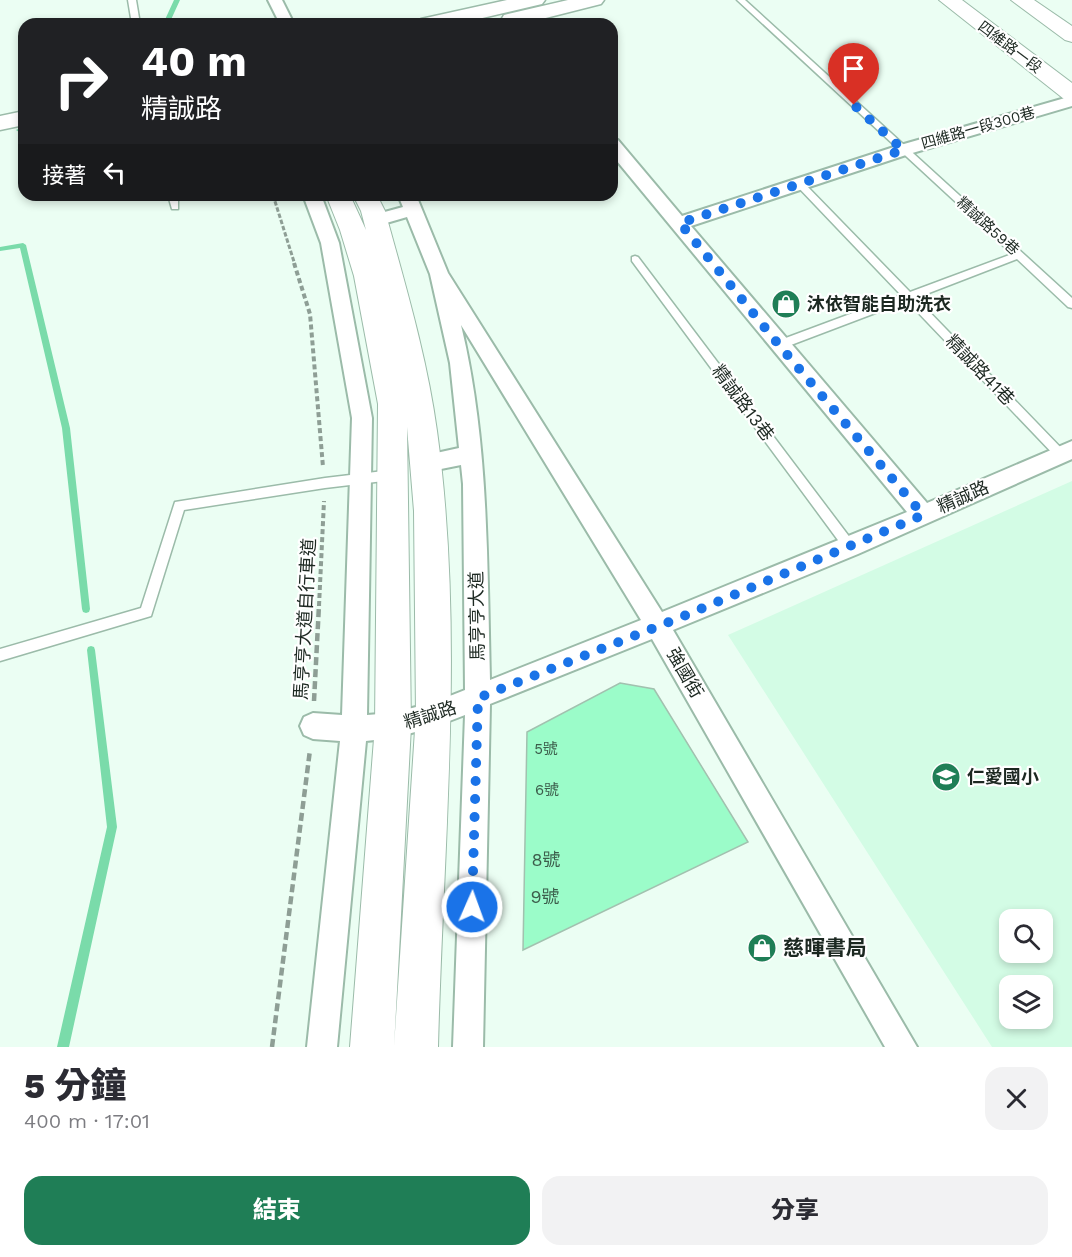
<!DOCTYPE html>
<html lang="zh-TW">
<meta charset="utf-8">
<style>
:root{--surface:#fff;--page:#f2f2f3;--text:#2b2b33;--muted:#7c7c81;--accent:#1f7e56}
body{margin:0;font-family:"Work Sans","Noto Sans TC",sans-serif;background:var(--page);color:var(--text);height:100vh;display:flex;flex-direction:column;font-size:22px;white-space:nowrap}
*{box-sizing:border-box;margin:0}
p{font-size:20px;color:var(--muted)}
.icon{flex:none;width:33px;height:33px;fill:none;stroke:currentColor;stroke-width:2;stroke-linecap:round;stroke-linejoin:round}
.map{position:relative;height:1047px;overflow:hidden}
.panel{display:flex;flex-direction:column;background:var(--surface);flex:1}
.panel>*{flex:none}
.top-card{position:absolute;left:18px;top:18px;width:600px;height:183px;border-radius:18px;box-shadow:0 3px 9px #0003;background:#202124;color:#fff;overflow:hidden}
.controls{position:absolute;left:999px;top:909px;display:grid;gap:12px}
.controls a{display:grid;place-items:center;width:54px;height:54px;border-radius:12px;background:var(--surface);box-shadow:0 3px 9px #0003;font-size:30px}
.pin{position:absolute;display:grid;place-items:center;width:51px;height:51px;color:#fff;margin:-62px -26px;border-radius:50% 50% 50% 0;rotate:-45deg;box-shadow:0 0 6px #0007}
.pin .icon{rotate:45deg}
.me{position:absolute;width:66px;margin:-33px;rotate:2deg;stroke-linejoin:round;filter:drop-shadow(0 0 4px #0008)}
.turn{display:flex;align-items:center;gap:21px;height:126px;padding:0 24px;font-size:27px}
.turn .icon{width:78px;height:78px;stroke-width:2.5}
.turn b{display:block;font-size:42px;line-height:51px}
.then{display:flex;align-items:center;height:57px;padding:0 24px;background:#0003;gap:12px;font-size:22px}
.round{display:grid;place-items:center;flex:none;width:63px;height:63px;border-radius:18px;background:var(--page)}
.headline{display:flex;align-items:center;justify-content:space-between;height:102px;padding:0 24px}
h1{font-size:36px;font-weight:800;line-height:45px}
.primary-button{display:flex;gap:12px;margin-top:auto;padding:12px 24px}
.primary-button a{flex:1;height:69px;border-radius:18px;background:var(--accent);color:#fff;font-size:24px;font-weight:800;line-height:69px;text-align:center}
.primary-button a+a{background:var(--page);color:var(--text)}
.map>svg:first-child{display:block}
.built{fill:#d3fce5;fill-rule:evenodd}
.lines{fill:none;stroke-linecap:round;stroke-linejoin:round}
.stream{fill:#7adbaa;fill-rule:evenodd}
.building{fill:#9bfcc9;stroke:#a2c1af;stroke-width:1.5}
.lane-casing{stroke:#9bbba9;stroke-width:3}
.street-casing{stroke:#9bbba9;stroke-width:4}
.secondary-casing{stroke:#9bbba9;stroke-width:2}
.primary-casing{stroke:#9bbba9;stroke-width:3}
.path-far2{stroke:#8e9e95;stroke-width:3;stroke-dasharray:4.5 2;stroke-linecap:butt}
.path-far1{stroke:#8e9e95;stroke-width:4;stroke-dasharray:5 3;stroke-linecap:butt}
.path{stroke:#8e9e95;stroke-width:4.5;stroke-dasharray:8 4;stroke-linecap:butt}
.lane{fill:#fff;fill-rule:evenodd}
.street{fill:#fff;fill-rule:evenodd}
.secondary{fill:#fff;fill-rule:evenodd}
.primary{fill:#fff;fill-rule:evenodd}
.route{stroke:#1a73e8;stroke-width:10;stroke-dasharray:0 18}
.labels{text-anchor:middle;stroke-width:4.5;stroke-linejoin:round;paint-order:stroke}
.far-street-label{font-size:15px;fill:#1c2821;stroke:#fff}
.number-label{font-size:15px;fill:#3c5d4b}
.poi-label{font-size:18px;font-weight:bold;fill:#1c2821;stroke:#fff;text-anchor:start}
.street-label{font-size:18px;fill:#1c2821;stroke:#fff}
.near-number-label{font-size:18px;fill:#3c5d4b}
.near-poi-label{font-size:21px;font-weight:bold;fill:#1c2821;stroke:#fff;text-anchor:start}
</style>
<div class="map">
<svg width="1072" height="1047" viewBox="0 0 1072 1047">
<rect width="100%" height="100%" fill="#ebfef3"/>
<path class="built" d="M1072 481V1047H992L728 635ZM1010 920H1042V952H1010ZM1010 986H1042V1018H1010Z"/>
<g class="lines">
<path class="stream" d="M174 0H180L169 24H163Z
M24 126V130L19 132 16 130Z
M23 243 26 245 70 428 90 609 89 612 86 613 83 612 82 609 62 428 20 248 0 251V247Z
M91 646 94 647 95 650 117 827 69 1047H57L107 827 87 650 88 647Z"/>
</g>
<path class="building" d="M620 683 654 689 748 842 523 950 527 732Z"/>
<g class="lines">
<g class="lane-casing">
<path id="lane" d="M128 0H136L140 24H132Z
M737 0H745L1072 298V308L1068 307 1017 259 916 298 1065 452 1067 455 1065 458H1057L907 301 783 348H775L774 345 775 342 901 295 796 185V181H802L910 292 1012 254Z
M168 195H178V209H172Z
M635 256 638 257 854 543 856 547 854 551 850 552 846 551 632 261V257Z
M392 470 396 472 398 475 396 478 392 480 325 488 184 510 151 616 0 661V649L141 608 175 502 325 478Z"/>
</g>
<g class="street-casing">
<path id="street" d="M268 0H282L294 24H280Z
M1072 96V106L909 154 691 226 927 503 1072 441V459L858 554 673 630 917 1047H885L652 639 490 704 483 1047H453L465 715C432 728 401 738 366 741L337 1047H307L340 741 313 739 304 735 300 726 304 717 313 713 342 715 352 418 321 243 303 195H321L339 243 372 418 367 715C402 713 433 703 465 690L463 484 461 465 426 472 418 469 415 463 418 457 459 448 450 363 430 274 407 217 376 226 370 224 367 220 370 216 403 207 398 195H416L448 273 662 612 907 512 612 155V139L618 140 682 216 897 146ZM461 325 641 620 490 680C487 561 489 441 461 325Z"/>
</g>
<g class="secondary-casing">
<path id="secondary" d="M939 0H962L1072 83V101L1064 99Z
M1011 0H1034L1072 26V42L1065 40Z
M326 195H350L366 230 361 211 353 195H377L385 211C405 284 427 357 437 431 465 635 443 843 438 1047H394L416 715 414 511 407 427 411 726 394 1047H350L375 726 378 404 354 276 340 230Z"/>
</g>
<g class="primary-casing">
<path id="primary" d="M507 0H545L542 4 457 24H418L421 19Z
M568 0H604L601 4 522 24H504L501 20 504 15Z
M24 111V125L0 130V116Z"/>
</g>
<path class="path-far2" d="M273 195 295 265"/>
<path class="path-far1" d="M294 263 310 314 323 467
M319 606 324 501"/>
<path class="path" d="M314 701 319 605
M272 1047 310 750"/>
<use href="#lane" class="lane"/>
<use href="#street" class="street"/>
<use href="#secondary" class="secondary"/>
<use href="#primary" class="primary"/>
</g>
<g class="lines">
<path class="route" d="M472 907 478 698 679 618 923 515 779 345 680 223 903 150 854 105"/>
</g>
<defs>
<g id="shop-disc" transform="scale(1.5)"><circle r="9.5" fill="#1f7e56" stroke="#fff"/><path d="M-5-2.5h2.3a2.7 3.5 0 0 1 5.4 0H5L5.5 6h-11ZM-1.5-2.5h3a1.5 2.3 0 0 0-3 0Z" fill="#fff"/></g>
<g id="school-disc" transform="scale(1.5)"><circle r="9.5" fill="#1f7e56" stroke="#fff"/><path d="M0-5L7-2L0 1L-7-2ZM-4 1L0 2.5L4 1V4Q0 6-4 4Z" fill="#fff"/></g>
</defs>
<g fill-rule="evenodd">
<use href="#shop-disc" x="786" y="304"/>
<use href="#school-disc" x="946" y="777"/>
<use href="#shop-disc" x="762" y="948"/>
</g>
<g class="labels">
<g class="far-street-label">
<text transform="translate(1010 47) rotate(37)" y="5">四維路一段</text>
<text transform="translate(978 128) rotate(-16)" y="5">四維路一段300巷</text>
<text transform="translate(988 226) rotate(42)" y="5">精誠路59巷</text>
</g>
<g class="number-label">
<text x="546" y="754">5號</text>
<text x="547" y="795">6號</text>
</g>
<g class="poi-label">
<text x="807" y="310">沐依智能自助洗衣</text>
<text x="967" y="783">仁愛國小</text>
</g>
<g class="street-label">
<text transform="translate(980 370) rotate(46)" y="6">精誠路41巷</text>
<text transform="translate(743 403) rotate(53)" y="6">精誠路13巷</text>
<text transform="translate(963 497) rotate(-24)" y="6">精誠路</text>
<text transform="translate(477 616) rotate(-91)" y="6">馬亨亨大道</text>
<text transform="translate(305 619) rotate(-87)" y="6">馬亨亨大道自行車道</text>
<text transform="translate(685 673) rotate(60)" y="6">強國街</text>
<text transform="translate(430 715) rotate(-18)" y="6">精誠路</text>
</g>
<g class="near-number-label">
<text x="546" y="866">8號</text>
<text x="545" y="903">9號</text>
</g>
<g class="near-poi-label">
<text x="783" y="955">慈暉書局</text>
</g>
</g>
</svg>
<div class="controls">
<a><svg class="icon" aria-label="search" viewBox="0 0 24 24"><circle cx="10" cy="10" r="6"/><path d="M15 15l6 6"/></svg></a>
<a><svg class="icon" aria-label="layers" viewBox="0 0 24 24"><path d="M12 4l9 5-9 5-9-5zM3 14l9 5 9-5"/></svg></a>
</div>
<div class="pin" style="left:854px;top:105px;background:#d93025"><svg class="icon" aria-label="arrive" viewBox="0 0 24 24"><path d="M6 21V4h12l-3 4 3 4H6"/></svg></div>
<svg class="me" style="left:472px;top:907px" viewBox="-20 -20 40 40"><circle r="17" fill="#1a73e8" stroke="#fff" stroke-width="3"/><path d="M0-11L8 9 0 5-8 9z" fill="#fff"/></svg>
<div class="top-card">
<div class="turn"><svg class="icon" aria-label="right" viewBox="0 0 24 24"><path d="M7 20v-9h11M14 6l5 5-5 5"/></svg><div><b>40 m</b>精誠路</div></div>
<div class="then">接著<svg class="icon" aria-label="left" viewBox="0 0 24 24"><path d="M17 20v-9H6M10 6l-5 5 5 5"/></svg></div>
</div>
</div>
<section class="panel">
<div class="headline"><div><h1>5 分鐘</h1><p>400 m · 17:01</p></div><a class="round"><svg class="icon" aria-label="close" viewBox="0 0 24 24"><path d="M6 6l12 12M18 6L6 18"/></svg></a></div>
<div class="primary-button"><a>結束</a><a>分享</a></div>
</section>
